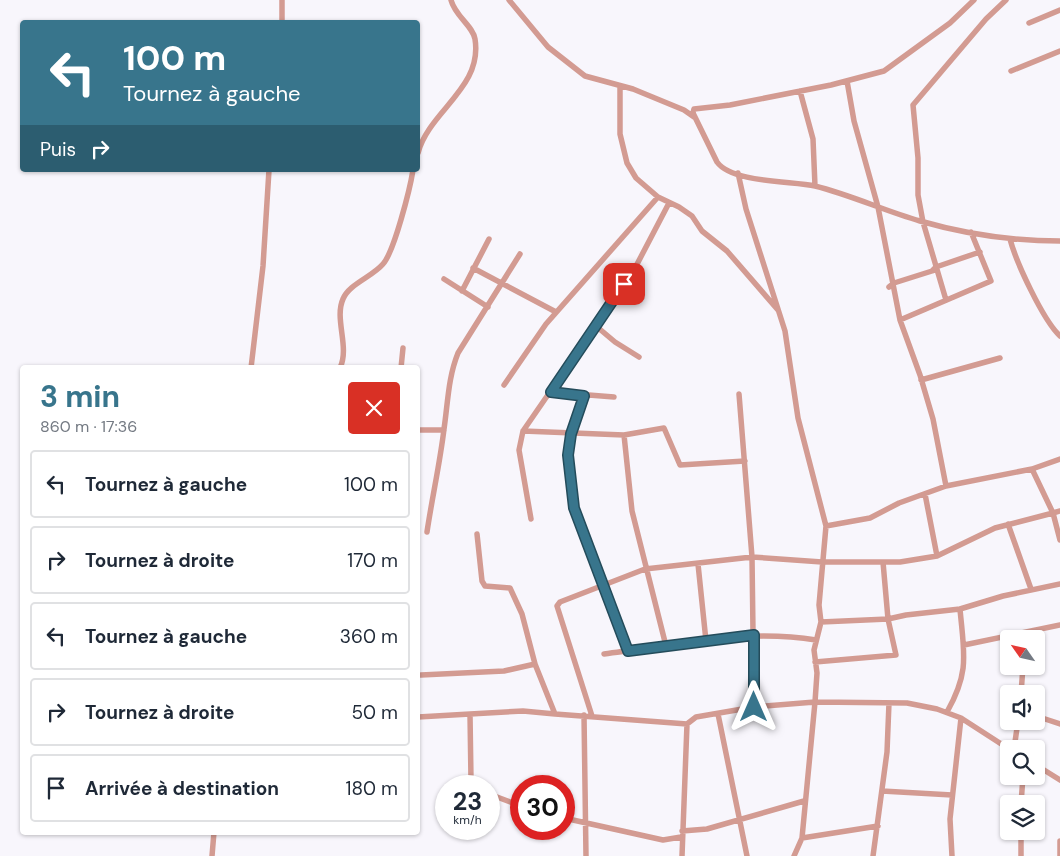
<!DOCTYPE html>
<html lang="fr">
<meta charset="utf-8">
<style>
:root{--surface:#fff;--page:#f2f2f3;--text:#1f2937;--muted:#747a83;--line:#e0e1e3;--accent:#38758c}
body{margin:0;font-family:"DM Sans",sans-serif;background:var(--page);color:var(--text);height:100vh;display:flex;flex-direction:column;font-size:19px;white-space:nowrap}
*{box-sizing:border-box;margin:0}
p{font-size:16px;color:var(--muted)}
.icon{flex:none;width:28px;height:28px;fill:none;stroke:currentColor;stroke-width:2;stroke-linecap:round;stroke-linejoin:round}
.map{position:relative;flex:1;overflow:hidden}
.side{position:absolute;left:20px;top:365px;width:400px;height:470px;display:flex;flex-direction:column;background:var(--surface);border-radius:5px;box-shadow:0 1px 4px #0004}
.side>*{flex:none}
.banner{position:absolute;left:20px;top:20px;width:400px;height:152px;border-radius:5px;box-shadow:0 1px 4px #0004;background:#38758c;color:#fff;overflow:hidden}
.needle{width:32px;rotate:304deg}
.tools{position:absolute;left:1000px;top:630px;display:grid;gap:10px}
.tools a{display:grid;place-items:center;width:45px;height:45px;border-radius:5px;background:var(--surface);box-shadow:0 1px 4px #0004;font-size:25px}
.speed{position:absolute;left:435px;top:775px;display:flex;gap:10px;font-size:25px;font-weight:700;text-align:center}
.speed>*{display:grid;place-content:center;width:65px;height:65px;border-radius:50%;background:var(--surface);box-shadow:0 1px 4px #0004;line-height:1}
.speed small{font-size:12px;font-weight:400}
.speed .limit{border:8px solid #d22;background:#fff;color:#111}
.pin{position:absolute;display:grid;place-items:center;width:42px;height:42px;color:#fff;margin:-21px;border-radius:10px;box-shadow:0 2px 8px #0006}
.me{position:absolute;width:55px;margin:-28px;rotate:0deg;stroke-linejoin:round;filter:drop-shadow(0 0 4px #0008)}
.turn{display:flex;align-items:center;gap:18px;height:105px;padding:0 20px;font-size:22px}
.turn .icon{width:65px;height:65px;stroke-width:2.5}
.turn b{display:block;font-size:35px;line-height:42px}
.then{display:flex;align-items:center;height:48px;padding:0 20px;background:#0003;gap:10px;font-size:19px}
.round{display:grid;place-items:center;flex:none;width:52px;height:52px;border-radius:5px;background:var(--page)}
.headline{display:flex;align-items:center;justify-content:space-between;height:85px;padding:0 20px}
h1{font-size:30px;font-weight:700;line-height:38px;color:var(--accent)}
ul{padding:0;list-style:none}
li{display:flex;align-items:center;gap:15px;height:68px;margin:0 10px 8px;padding:0 10px;border:2px solid var(--line);border-radius:5px}
li div{flex:1}
li b{display:block;font-size:19px}
li em{font-style:normal}
.map>svg:first-child{display:block}
.lines{fill:none;stroke-linecap:round;stroke-linejoin:round}
.minor{stroke:#d39b92;stroke-width:5.5}
.route-casing{stroke:#244c5b;stroke-width:12}
.route{stroke:#38758c;stroke-width:9}
</style>
<div class="map">
<svg width="1060" height="856" viewBox="0 0 1060 856">
<rect width="100%" height="100%" fill="#f8f6fc"/>
<g class="lines">
<path class="minor" d="M509 0 548 47 585 76 633 89 684 110 694 117
M974 0 950 23 884 71 831 85 730 105 694 109 693 113 717 162C732 183 792 181 815 186 851 195 885 211 920 221 965 234 1014 241 1060 241
M282 22V0
M1029 23 1060 10
M1011 71 1060 51
M847 81 854 121 878 207 900 320 920 375 933 419 946 486
M620 87V134L627 163 636 178 658 197 679 207 692 216 702 231 727 251 778 310
M800 91 813 139 815 186
M418 153C429 111 483 88 475 39 473 26 455 16 451 0
M738 173 746 209 785 331 798 418 826 526 819 605 821 622 814 650 817 673 815 702 802 838 794 856
M1010 239C1016 262 1043 320 1060 336
M473 268 556 312
M444 279 488 307
M889 287 894 283 932 271 936 267 980 252
M462 291 489 239
M946 300 923 222 918 195V158L913 105 986 19 1006 0
M900 320 991 281 971 232
M596 326 615 342 639 357
M251 368 263 266 269 170
M340 368C350 347 334 319 343 299 349 284 372 277 383 264 394 252 410 189 413 170
M401 368 403 348
M921 380 1000 358
M504 385 546 324 658 197
M551 392 614 397
M739 394 752 557 754 707
M584 396 571 434 568 455 574 508 628 651
M418 430H444
M523 431 624 435 664 428 680 465 745 461
M624 435 632 511 666 646
M1032 469 1060 459
M925 494 937 556
M531 519 519 450 523 431 634 270 669 203
M1008 524 1031 589
M826 526 870 518 899 503 946 486 1032 469 1053 513 1060 511
M427 532C432 498 440 463 444 429 448 402 448 378 458 353L520 254
M477 534 482 581 485 586 510 588 522 614 535 664
M698 564 706 641
M960 609 1003 596 1060 584
M821 622 888 619 906 615 960 609C964 654 970 671 947 712
M964 645 1060 625
M604 654C674 645 746 628 816 640
M815 662 896 655 888 619 883 562
M421 675 504 671 535 664 555 714 687 724
M1021 694 1023 666
M470 714 523 711 555 714
M718 714 747 856
M584 715 586 856
M592 716 557 606 560 602 645 569 752 557 822 562H900L937 556 995 528 1053 513 1060 540
M1036 716 1060 724
M418 717 470 714 471 780 474 786
M1014 749 1018 721
M1036 765 1060 780
M882 791 952 795
M489 794 521 806
M1021 804 1023 776
M564 818 663 840 681 837
M682 831 707 829 804 801
M1021 831V856
M802 838 878 826
M212 856 214 832
M682 856 687 724 696 717 754 707 815 702 907 703 937 709 961 718 1009 749
M873 856 887 752 889 703
M952 856 950 819 961 718
M1060 856V841"/>
</g>
<g class="lines">
<g class="route-casing">
<path id="route" d="M624 284 551 392 584 396 571 434 568 455 574 508 628 651 754 635V707"/>
</g>
<use href="#route" class="route"/>
</g>
</svg>
<div class="tools">
<a><svg class="needle" viewBox="-14 -14 28 28"><path d="M0-13l5 13h-10z" fill="#e53935"/><path d="M0 13l5-13h-10z" fill="#747a83"/></svg></a>
<a><svg class="icon" aria-label="sound" viewBox="0 0 24 24"><path d="M4 9h4l5-4v14l-5-4H4zM17 9q2 3 0 6"/></svg></a>
<a><svg class="icon" aria-label="search" viewBox="0 0 24 24"><circle cx="10" cy="10" r="6"/><path d="M15 15l6 6"/></svg></a>
<a><svg class="icon" aria-label="layers" viewBox="0 0 24 24"><path d="M12 4l9 5-9 5-9-5zM3 14l9 5 9-5"/></svg></a>
</div>
<div class="speed"><div>23<small>km/h</small></div><div class="limit">30</div></div>
<div class="pin" style="left:624px;top:284px;background:#d93025"><svg class="icon" aria-label="arrive" viewBox="0 0 24 24"><path d="M6 21V4h12l-3 4 3 4H6"/></svg></div>
<svg class="me" style="left:754px;top:707px" viewBox="-20 -20 40 40"><path d="M0-17L14 15 0 8-14 15z" fill="#38758c" stroke="#fff" stroke-width="4"/></svg>
<div class="banner">
<div class="turn"><svg class="icon" aria-label="left" viewBox="0 0 24 24"><path d="M17 20v-9H6M10 6l-5 5 5 5"/></svg><div><b>100 m</b>Tournez à gauche</div></div>
<div class="then">Puis<svg class="icon" aria-label="right" viewBox="0 0 24 24"><path d="M7 20v-9h11M14 6l5 5-5 5"/></svg></div>
</div>
<section class="side">
<div class="headline"><div><h1>3 min</h1><p>860 m · 17:36</p></div><a class="round" style="background:#d93025;color:#fff"><svg class="icon" aria-label="close" viewBox="0 0 24 24"><path d="M6 6l12 12M18 6L6 18"/></svg></a></div>
<ul>
<li><svg class="icon" aria-label="left" viewBox="0 0 24 24"><path d="M17 20v-9H6M10 6l-5 5 5 5"/></svg><div><b>Tournez à gauche</b></div><em>100 m</em></li>
<li><svg class="icon" aria-label="right" viewBox="0 0 24 24"><path d="M7 20v-9h11M14 6l5 5-5 5"/></svg><div><b>Tournez à droite</b></div><em>170 m</em></li>
<li><svg class="icon" aria-label="left" viewBox="0 0 24 24"><path d="M17 20v-9H6M10 6l-5 5 5 5"/></svg><div><b>Tournez à gauche</b></div><em>360 m</em></li>
<li><svg class="icon" aria-label="right" viewBox="0 0 24 24"><path d="M7 20v-9h11M14 6l5 5-5 5"/></svg><div><b>Tournez à droite</b></div><em>50 m</em></li>
<li><svg class="icon" aria-label="arrive" viewBox="0 0 24 24"><path d="M6 21V4h12l-3 4 3 4H6"/></svg><div><b>Arrivée à destination</b></div><em>180 m</em></li>
</ul>
</section>
</div>
